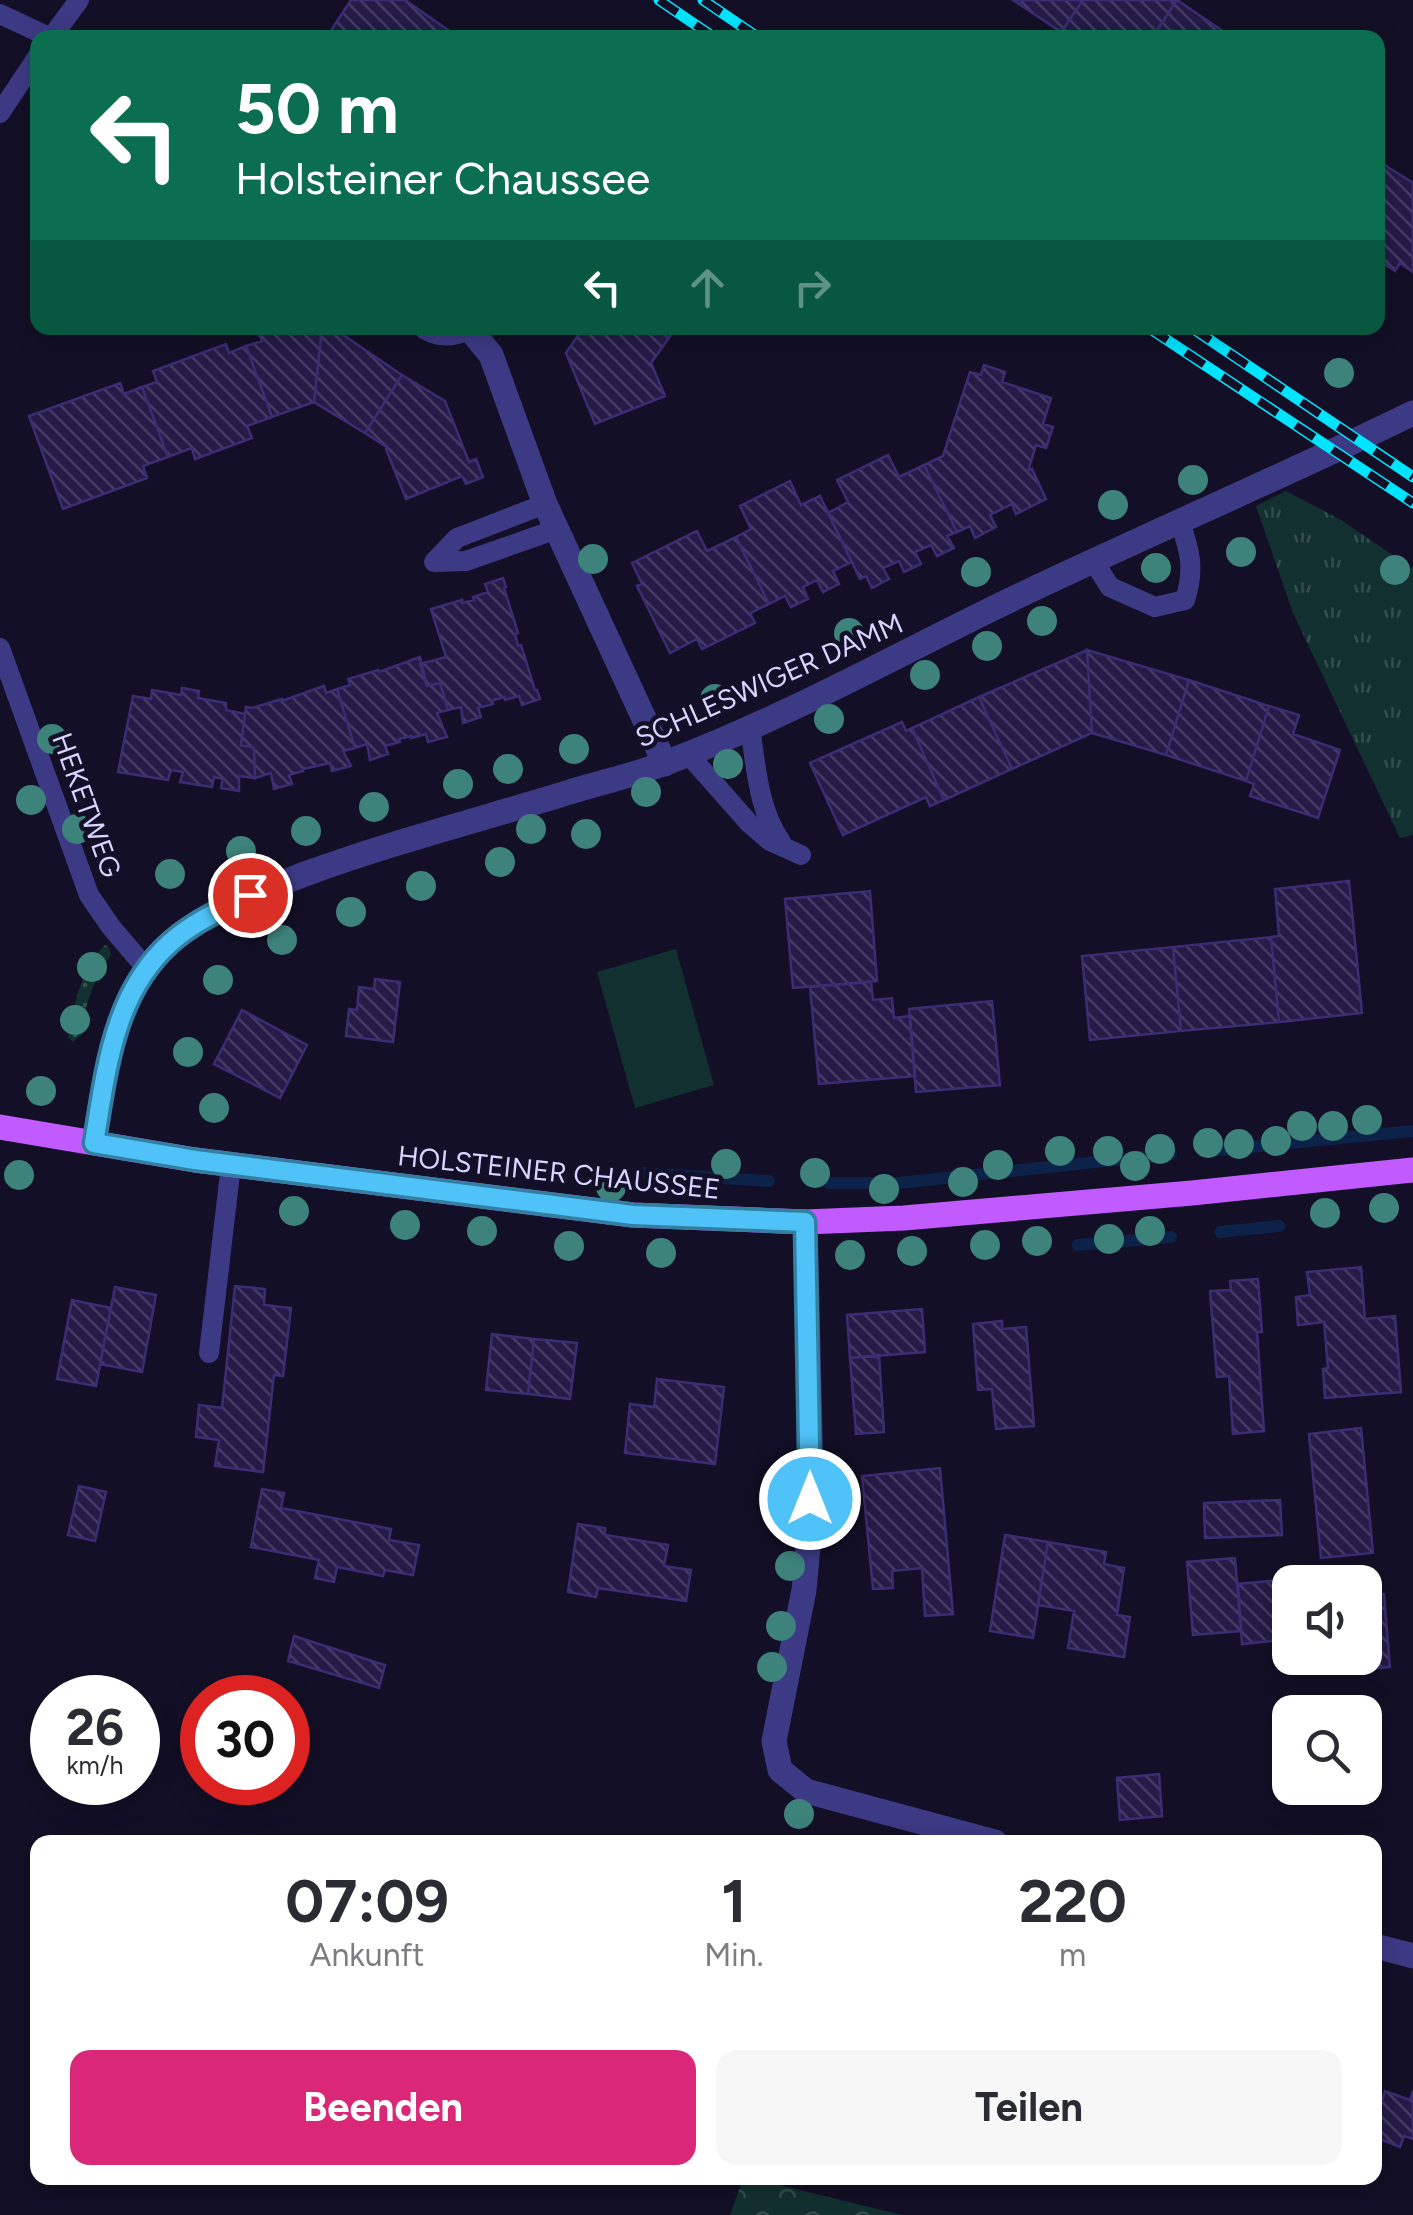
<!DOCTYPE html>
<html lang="de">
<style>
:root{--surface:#fff;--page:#f7f7f7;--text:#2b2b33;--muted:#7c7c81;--accent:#db2777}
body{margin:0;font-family:Figtree,sans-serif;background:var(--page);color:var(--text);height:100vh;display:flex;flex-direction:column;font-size:38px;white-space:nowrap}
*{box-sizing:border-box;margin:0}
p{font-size:32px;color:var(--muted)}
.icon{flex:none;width:55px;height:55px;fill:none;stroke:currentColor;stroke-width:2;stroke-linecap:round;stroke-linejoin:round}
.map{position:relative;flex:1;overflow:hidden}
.details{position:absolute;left:30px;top:1835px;width:1352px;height:350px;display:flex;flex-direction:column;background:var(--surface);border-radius:20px;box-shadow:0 5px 25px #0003}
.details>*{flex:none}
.hud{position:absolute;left:30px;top:30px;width:1355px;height:305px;border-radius:20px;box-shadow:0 5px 25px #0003;background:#0b6e4f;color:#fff;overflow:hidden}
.buttons{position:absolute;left:1272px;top:1565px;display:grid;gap:20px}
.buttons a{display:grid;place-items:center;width:110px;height:110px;border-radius:20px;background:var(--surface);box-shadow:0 5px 25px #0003;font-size:50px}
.speed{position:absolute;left:30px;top:1675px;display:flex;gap:20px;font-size:50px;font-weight:700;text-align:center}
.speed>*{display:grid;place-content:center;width:130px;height:130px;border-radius:50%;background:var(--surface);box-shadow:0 5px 25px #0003;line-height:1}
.speed small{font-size:25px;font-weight:400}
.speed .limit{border:15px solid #d22;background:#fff;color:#111}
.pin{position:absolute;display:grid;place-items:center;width:85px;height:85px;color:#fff;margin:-42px;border:5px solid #fff;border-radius:50%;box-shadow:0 2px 10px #0007}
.me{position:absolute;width:110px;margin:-55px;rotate:0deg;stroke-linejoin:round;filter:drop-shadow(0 0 8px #0008)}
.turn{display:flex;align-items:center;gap:35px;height:210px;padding:0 40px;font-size:45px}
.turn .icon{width:130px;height:130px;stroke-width:2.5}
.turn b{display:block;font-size:70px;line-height:85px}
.lanes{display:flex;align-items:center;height:95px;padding:0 40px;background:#0003;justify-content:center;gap:50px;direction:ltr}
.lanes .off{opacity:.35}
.eta{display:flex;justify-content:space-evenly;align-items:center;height:170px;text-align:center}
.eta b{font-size:60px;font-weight:700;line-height:70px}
.cta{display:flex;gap:20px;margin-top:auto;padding:20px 40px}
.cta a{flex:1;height:115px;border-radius:20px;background:var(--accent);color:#fff;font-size:40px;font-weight:700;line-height:115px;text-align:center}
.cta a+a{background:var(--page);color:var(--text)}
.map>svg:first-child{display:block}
.grass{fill:url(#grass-dots)}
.forest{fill:url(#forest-crowns)}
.park{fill:url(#park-tufts)}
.pitch{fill:#12302f}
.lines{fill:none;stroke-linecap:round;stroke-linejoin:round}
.stream{stroke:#0c2248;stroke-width:12}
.building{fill:url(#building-back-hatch);stroke:#3b2d73;stroke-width:2.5}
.lane{stroke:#3d3a85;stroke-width:20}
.street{stroke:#3d3a85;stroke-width:25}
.primary{stroke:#c25bff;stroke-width:25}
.rail-casing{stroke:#00e5ff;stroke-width:11}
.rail{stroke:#130f26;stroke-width:8;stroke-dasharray:22;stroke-linecap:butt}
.tree{fill:#3d827b}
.route-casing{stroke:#337fa1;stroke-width:25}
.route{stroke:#4fc3f7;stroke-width:18}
.labels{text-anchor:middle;stroke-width:9;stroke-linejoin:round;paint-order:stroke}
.street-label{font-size:28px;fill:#d9d4ff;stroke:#130f26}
</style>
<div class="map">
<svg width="1413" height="2215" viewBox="0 0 1413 2215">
<defs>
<pattern id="grass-dots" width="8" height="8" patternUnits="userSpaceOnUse" patternTransform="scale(2.5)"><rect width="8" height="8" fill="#12302f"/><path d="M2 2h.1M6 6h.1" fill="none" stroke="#344d4e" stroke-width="1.8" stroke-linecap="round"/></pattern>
<pattern id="forest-crowns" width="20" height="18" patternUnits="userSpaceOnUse" patternTransform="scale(2.5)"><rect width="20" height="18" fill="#12302f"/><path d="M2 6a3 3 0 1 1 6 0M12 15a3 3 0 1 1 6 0" fill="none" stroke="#344d4e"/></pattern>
<pattern id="park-tufts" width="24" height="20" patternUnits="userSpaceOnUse" patternTransform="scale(2.5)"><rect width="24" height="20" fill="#12302f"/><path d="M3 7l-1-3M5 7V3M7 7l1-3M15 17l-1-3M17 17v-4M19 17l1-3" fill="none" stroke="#344d4e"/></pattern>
<pattern id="building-back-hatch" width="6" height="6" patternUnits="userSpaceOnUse" patternTransform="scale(2.5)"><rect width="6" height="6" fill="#241b47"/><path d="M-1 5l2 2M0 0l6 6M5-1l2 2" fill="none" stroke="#433b63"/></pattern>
</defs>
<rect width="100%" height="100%" fill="#130f26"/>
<path class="grass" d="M105 945 109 947 111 955C92 983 86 1002 81 1035L73 1042 68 1037C74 1004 81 969 105 945Z"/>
<path class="forest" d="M743 2178H751L902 2215H730Z"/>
<path class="park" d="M1286 491 1341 520 1413 569V835L1400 838 1293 613 1256 506Z"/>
<path class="pitch" d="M676 949 714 1085 635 1108 597 972Z"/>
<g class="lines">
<path class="stream" d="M1210 1151 1413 1131
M641 1173 769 1181
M829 1183H899L1171 1154
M1220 1232 1279 1226
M1078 1245 1171 1237"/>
</g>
<path class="building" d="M351 0H405L448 30 443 38H326Z
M1013 0H1083L1061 32Z
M1083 0H1177L1152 38H1069L1061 32Z
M1177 0 1233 38H1152Z
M1383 164 1413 183V272L1400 263 1395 271 1378 260V172Z
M270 328H322L314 402 272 417 246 346 262 341 258 332Z
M322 328H333L402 375 365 433 314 402Z
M583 328H676L651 363 665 396 595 424 566 353Z
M226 344 229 353 246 346 272 417 247 426 252 438 195 459 192 448 168 457 142 387 157 382 153 371Z
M984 365 1005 372 1002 382 1051 398 1043 424 1053 427 1046 448 1036 445 1028 471 1032 469 1046 499 1016 514 1012 504 990 515 996 527 975 538 970 526 957 532 924 465 943 456 970 372 981 375Z
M402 375 445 401 469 462 476 459 483 477 466 484 462 476 406 499 386 449 388 448 365 433Z
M120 383 124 394 142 387 168 457 143 466 147 478 63 509 29 416Z
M888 455 899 477 924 465 957 532 947 536 954 548 937 556 931 545 915 552 921 564 904 572 899 561 883 568 889 579 872 588 866 576 860 579 828 513 848 502 837 480Z
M790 481 801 505 820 496 852 562 833 571 839 584 823 592 817 580 803 587 808 599 791 607 785 596 769 604 736 537 751 529 740 506Z
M697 531 707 551 736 537 769 604 750 613 755 623 702 649 697 639 670 653 637 586 642 584 632 563Z
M503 578 506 587 504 588 518 633 515 634 518 646 521 645 535 690H537L540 699 522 705 519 696 505 700 504 697 494 700 492 701 493 704 478 708 481 717 463 723 461 707 448 710 440 683 427 686 420 664 446 657 431 609 462 600V603L474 600 473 597 488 592 485 584Z
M1087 650 1189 680 1166 755 1092 733Z
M1087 650 1092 733 1012 769 979 697Z
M420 657 427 686 440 683 448 710 437 713 447 737 428 742 426 734 411 738V736L399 739 400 742 385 746 388 754 370 760 367 744 355 748 337 689 350 685 348 679 378 670 379 672Z
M1189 680 1269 706 1246 781 1166 755Z
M324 686 326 693 337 689 338 692 355 748 343 751 351 766 332 771 330 763 303 769V771L289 775 292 784 274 789 271 773 255 778 254 748 241 745 246 707 252 708 282 699V701Z
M182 688 199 691 198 698 226 703V710L245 714 241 745 254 748 255 778 239 776V791L221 788 223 779 214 777 212 787 180 782 183 772 171 770 168 780 118 772 133 696 151 699 152 690 181 695Z
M979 697 1012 769 944 800 912 728Z
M1269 706 1299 715 1293 734 1340 750 1318 818 1250 796 1254 784 1246 781Z
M902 722 906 731 912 728 944 800 930 806 926 797 843 835 810 763Z
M1349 881 1362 1013 1279 1022 1271 937 1279 936 1275 889Z
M870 891 877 981 793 988 785 899Z
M1271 937 1279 1022 1181 1031 1173 947Z
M1173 947 1181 1031 1090 1040 1082 956Z
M375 979 400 982 393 1042 346 1036 349 1009 357 1010 359 987 374 989Z
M871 982 873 1000 892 998 894 1018 910 1016 915 1076 819 1084 810 987Z
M992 1001 1000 1085 916 1092 909 1009Z
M242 1010 307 1045 280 1098 214 1064Z
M1361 1267 1365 1319 1395 1316 1401 1392 1325 1398 1323 1369 1328 1368 1324 1322 1298 1325 1296 1297 1310 1295 1307 1272Z
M1258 1279 1262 1332H1257L1264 1431 1233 1434 1229 1376 1217 1377 1210 1291 1231 1290 1230 1281Z
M235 1286 265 1289 264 1305 291 1308 283 1376 274 1375 263 1472 215 1466 219 1440 196 1437 199 1405 222 1408Z
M115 1287 156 1295 142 1372 100 1364Z
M72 1300 111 1308 96 1386 57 1379Z
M922 1309 925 1352 850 1358 847 1315Z
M1002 1321V1329L1026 1327 1034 1426 996 1429 992 1389 978 1390 973 1324Z
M492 1334 534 1339 528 1394 486 1390Z
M534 1339 577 1343 570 1399 528 1394Z
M879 1355 884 1432 856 1434 850 1358Z
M657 1379 724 1387 715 1464 625 1453 630 1404 654 1407Z
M1361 1428 1373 1553 1321 1558 1309 1434Z
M940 1468 953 1614 925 1616 922 1568 892 1571 893 1588 873 1589 862 1476Z
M79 1486 106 1492 95 1541 68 1535Z
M262 1489 284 1493 281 1508 391 1529 389 1540 419 1545 413 1575 385 1570 383 1576 337 1567 334 1582 315 1578 319 1560 251 1547Z
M1280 1500 1282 1535 1205 1538 1204 1503Z
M578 1524 605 1528V1535L668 1545 664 1566 691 1570 686 1601 598 1588 596 1597 568 1592Z
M1005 1535 1048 1542 1033 1638 990 1631Z
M1048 1542 1106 1552 1104 1564 1124 1568 1117 1615 1130 1617 1124 1657 1068 1648 1074 1611 1038 1605Z
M1235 1558 1241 1631 1193 1635 1187 1562Z
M1291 1579 1290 1639 1242 1644 1238 1584Z
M1384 1594 1390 1667 1364 1669 1365 1595Z
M294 1636 385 1665 379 1688 288 1661Z
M1159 1774 1162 1816 1120 1820 1117 1778Z
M1385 2091 1410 2100 1413 2091V2139L1404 2136 1400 2147 1375 2137V2122Z"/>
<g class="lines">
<path class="lane" d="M0 14 51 38 79 0
M0 113 38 56
M434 562 466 561 557 529
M434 562 457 538 545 504
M1094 562 1110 587 1155 607 1185 600C1195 569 1190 551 1180 522
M0 648 89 895 111 927 146 968
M750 727C756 766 758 809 781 842
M688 754 749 823 770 841 801 855
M209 1353 231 1165"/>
<path class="street" d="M427 328C441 336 454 334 468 328
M469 328 491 355 545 504 665 764
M94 1143C107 1072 113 991 172 941 210 909 259 892 305 874 392 842 482 819 570 792 602 782 636 775 668 762 784 718 893 657 1004 603 1139 538 1278 479 1413 413
M805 1222 811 1473 810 1525 804 1590 774 1741 780 1770 806 1791 995 1842
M1375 1946 1413 1956"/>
<path class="primary" d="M0 1127 195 1160 633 1215 805 1222 904 1218 1192 1193 1413 1170"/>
<g class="rail-casing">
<path id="rail" d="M659 0 715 38
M703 0 759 38
M1149 328 1413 503
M1192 328 1413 477"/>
</g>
<use href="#rail" class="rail"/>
</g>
<g class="tree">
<circle cx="1339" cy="373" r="15"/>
<circle cx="1193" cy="480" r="15"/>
<circle cx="1113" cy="505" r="15"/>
<circle cx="1241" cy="552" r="15"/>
<circle cx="593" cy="559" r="15"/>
<circle cx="1156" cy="568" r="15"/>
<circle cx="1395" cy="570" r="15"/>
<circle cx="976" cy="572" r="15"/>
<circle cx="1042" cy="621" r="15"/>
<circle cx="849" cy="633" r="15"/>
<circle cx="987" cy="646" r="15"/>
<circle cx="925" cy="675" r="15"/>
<circle cx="715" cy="699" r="15"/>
<circle cx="829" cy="719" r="15"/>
<circle cx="52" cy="739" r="15"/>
<circle cx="574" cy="749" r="15"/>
<circle cx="728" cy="764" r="15"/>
<circle cx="508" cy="769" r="15"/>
<circle cx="458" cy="784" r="15"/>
<circle cx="646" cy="792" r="15"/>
<circle cx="31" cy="800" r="15"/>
<circle cx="374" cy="807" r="15"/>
<circle cx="77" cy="829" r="15"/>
<circle cx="531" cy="829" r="15"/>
<circle cx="306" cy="831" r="15"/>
<circle cx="586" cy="834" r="15"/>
<circle cx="241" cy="851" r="15"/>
<circle cx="500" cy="862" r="15"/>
<circle cx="170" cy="874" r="15"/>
<circle cx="421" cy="886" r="15"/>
<circle cx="351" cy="912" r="15"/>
<circle cx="282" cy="940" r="15"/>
<circle cx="92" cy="967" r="15"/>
<circle cx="218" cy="980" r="15"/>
<circle cx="75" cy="1020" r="15"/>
<circle cx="188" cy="1052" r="15"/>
<circle cx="41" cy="1091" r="15"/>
<circle cx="214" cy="1108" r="15"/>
<circle cx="1367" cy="1120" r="15"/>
<circle cx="1302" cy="1126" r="15"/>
<circle cx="1333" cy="1126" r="15"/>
<circle cx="1276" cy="1141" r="15"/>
<circle cx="1208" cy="1143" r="15"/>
<circle cx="1239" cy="1144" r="15"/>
<circle cx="1160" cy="1149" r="15"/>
<circle cx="1060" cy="1151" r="15"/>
<circle cx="1108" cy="1151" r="15"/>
<circle cx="726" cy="1164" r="15"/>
<circle cx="998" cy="1165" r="15"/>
<circle cx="1135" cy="1166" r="15"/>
<circle cx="815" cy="1173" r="15"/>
<circle cx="19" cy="1175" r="15"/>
<circle cx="963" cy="1182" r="15"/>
<circle cx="611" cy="1187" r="15"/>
<circle cx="884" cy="1189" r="15"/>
<circle cx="1384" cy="1208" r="15"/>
<circle cx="294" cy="1211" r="15"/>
<circle cx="1325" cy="1213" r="15"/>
<circle cx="405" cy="1225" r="15"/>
<circle cx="482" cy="1231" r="15"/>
<circle cx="1150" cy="1231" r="15"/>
<circle cx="1109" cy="1239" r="15"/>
<circle cx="1037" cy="1241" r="15"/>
<circle cx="985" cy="1245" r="15"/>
<circle cx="569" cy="1246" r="15"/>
<circle cx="912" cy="1251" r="15"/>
<circle cx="661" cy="1253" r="15"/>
<circle cx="850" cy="1255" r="15"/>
<circle cx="790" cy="1566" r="15"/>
<circle cx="781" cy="1626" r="15"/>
<circle cx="772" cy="1667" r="15"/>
<circle cx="799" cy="1814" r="15"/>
</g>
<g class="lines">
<g class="route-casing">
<path id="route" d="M250 895C223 909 193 922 170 943 113 994 106 1072 94 1143L195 1160 633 1215 805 1222 810 1499"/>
</g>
<use href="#route" class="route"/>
</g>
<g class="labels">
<g class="street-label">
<text transform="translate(769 680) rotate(-24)" y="10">SCHLESWIGER DAMM</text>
<text transform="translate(87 805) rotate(70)" y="10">HEKETWEG</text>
<text transform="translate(559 1172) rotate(6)" y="10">HOLSTEINER CHAUSSEE</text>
</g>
</g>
</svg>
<div class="buttons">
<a><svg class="icon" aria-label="sound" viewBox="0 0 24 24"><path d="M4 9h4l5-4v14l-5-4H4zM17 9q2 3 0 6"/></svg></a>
<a><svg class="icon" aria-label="search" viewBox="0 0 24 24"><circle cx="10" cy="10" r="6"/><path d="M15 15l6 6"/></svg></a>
</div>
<div class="speed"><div>26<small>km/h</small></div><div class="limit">30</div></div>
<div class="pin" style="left:250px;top:895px;background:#d93025"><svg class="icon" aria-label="arrive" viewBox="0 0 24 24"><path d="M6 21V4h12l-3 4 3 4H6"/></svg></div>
<svg class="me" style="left:810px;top:1499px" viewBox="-20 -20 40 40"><circle r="17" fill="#4fc3f7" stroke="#fff" stroke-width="3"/><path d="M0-11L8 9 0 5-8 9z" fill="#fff"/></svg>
<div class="hud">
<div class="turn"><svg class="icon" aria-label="left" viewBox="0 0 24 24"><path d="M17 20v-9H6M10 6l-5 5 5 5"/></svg><div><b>50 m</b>Holsteiner Chaussee</div></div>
<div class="lanes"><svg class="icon" aria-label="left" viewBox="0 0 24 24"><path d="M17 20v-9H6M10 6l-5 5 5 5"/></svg><svg class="icon off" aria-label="ahead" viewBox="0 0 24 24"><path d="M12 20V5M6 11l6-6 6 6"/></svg><svg class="icon off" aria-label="right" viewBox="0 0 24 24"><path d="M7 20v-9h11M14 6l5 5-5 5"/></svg></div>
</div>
<section class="details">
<div class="eta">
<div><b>07:09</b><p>Ankunft</p></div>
<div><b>1</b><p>Min.</p></div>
<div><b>220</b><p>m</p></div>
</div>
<div class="cta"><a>Beenden</a><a>Teilen</a></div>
</section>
</div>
